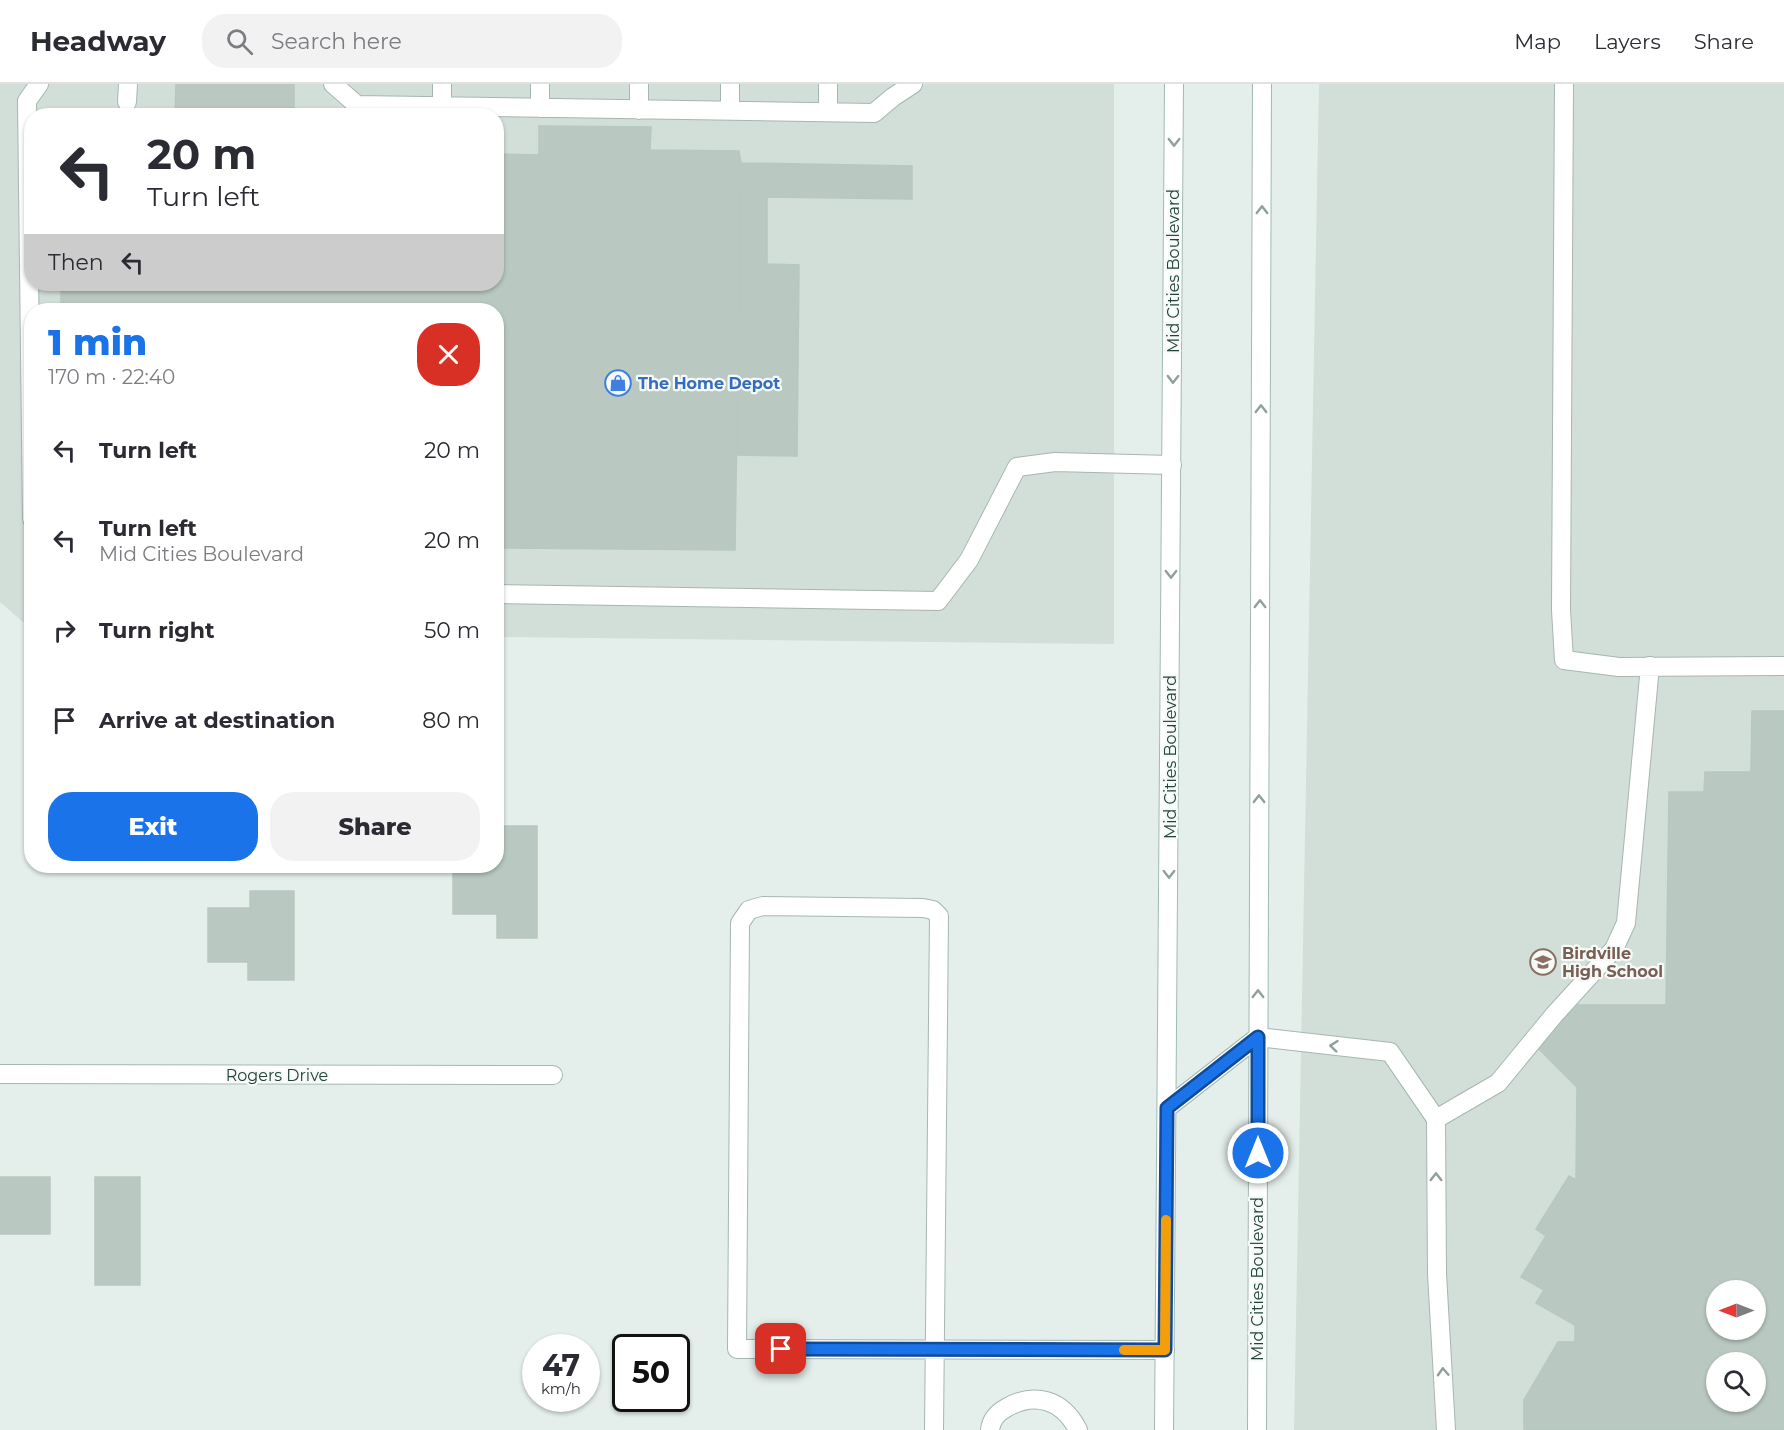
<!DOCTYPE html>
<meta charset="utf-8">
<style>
:root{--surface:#fff;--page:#f2f2f3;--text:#2b2b33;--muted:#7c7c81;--line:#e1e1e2;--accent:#1a73e8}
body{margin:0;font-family:Montserrat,sans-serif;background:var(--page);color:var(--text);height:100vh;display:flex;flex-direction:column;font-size:22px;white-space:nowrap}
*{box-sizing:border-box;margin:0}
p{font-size:20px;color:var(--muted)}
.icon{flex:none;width:33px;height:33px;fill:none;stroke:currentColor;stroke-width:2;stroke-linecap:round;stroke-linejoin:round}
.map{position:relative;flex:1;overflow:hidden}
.drawer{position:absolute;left:24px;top:219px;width:480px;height:570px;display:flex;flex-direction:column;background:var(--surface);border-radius:24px;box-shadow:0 2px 4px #0004}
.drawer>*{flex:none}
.guide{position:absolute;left:24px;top:24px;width:480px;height:183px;border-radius:24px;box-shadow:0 2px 4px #0004;background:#fff;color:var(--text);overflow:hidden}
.needle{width:39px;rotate:270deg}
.fabs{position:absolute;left:1706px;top:1196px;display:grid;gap:12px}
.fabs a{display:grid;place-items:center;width:60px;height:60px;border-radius:50%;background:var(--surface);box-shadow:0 2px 4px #0004;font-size:30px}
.speed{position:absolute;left:522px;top:1250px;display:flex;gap:12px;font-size:30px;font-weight:700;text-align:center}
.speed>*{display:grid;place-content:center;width:78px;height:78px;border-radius:50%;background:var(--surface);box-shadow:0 2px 4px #0004;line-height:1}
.speed small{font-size:15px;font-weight:400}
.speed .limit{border:3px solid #111;border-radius:9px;background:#fff;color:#111}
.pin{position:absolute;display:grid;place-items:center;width:51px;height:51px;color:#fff;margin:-26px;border-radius:12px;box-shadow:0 3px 9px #0006}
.me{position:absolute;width:66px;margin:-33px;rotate:0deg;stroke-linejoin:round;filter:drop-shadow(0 0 4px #0008)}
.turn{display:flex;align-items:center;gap:21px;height:126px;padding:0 24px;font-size:27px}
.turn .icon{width:78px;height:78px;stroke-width:2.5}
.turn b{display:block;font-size:42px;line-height:51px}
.then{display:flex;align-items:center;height:57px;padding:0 24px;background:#0003;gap:12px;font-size:22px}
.round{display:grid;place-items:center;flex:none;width:63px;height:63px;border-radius:24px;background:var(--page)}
.head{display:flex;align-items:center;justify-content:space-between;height:102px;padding:0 24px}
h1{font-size:36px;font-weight:800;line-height:45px;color:var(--accent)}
.action{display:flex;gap:12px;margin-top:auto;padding:12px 24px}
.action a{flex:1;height:69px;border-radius:24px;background:var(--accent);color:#fff;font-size:24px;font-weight:800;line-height:69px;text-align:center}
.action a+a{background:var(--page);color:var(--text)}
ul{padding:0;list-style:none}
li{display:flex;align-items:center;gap:18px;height:90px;padding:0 24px}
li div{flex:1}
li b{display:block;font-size:22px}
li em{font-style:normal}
header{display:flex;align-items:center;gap:36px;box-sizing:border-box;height:84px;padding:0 30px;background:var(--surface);border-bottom:2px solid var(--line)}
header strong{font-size:28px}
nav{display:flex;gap:33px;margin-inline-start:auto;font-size:21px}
.search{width:420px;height:54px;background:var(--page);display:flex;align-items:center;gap:15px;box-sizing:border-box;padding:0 21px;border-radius:24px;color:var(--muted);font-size:22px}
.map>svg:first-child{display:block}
.built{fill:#d2ded8;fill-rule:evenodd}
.building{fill:#b9c9c2;stroke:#b6c8c0;stroke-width:1.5;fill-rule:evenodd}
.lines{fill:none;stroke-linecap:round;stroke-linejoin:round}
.lane-casing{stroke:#a6b7b1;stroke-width:20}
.secondary-casing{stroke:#a2bab2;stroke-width:20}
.lane{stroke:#fff;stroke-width:18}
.secondary{stroke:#fff;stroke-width:18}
.oneway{stroke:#90a09c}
.route-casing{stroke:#114b97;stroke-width:15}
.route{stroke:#1a73e8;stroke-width:10}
.slow{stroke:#f59e0b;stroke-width:10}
.labels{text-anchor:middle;stroke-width:4.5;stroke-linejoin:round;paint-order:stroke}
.street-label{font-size:16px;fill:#224138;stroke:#f5faf8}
.shop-label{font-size:16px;font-weight:bold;fill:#366cbe;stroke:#f5faf8;text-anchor:start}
.education-label{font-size:16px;font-weight:bold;fill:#785e54;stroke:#f5faf8;text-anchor:start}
</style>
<header>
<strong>Headway</strong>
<div class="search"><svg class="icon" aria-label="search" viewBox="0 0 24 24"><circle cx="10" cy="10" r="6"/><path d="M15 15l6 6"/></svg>Search here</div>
<nav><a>Map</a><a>Layers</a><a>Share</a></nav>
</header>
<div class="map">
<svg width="1784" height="1346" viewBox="0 0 1784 1346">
<rect width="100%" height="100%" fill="#e4eeea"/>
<path class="built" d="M0 0H1114V560L497 553 496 226H32L31 545 0 518ZM32 32H496V200H32Z
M1319 0H1784V1346H1294ZM1716 1206H1755V1245H1716ZM1716 1278H1755V1317H1716Z"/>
<path class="building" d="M176 0H294V32H175Z
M539 42 651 43 650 66 739 67 741 79 735 466 496 464V226H61V200H496V70L539 71Z
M741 79 912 82V115L767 113V180L799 181 797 372 738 371Z
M1752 627H1784V1346H1524V1316L1558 1258H1575V1241L1536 1219 1544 1206 1521 1193 1546 1152 1536 1145 1569 1092 1576 1096 1577 1003 1536 962 1578 921H1666L1669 708H1704L1705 688H1751ZM1716 1206H1755V1245H1716ZM1716 1278H1755V1317H1716Z
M496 742H537V854H497V830H453V782H496Z
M250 807H294V896H248V878H208V824H250Z
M0 1093H50V1150H0Z
M95 1093H140V1201H95Z"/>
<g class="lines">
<g class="lane-casing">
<path id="lane" d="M333 0 357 21 874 29 893 13 913 0
M442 0V22
M540 0V24
M639 0V26
M1564 0 1561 526 1564 576 1619 583 1784 582
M127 18 128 0
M730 26V0
M828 27V0
M32 435 27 17 39 0
M496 510 938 517 969 476 1017 383 1055 378 1172 381
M1258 953 1390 968 1436 1035 1437 1190 1446 1346
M0 990 553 991
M1436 1035 1498 999 1554 931 1614 865 1626 839 1650 582
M934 1346 939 832 933 826 923 824 763 822 749 826 740 839 737 1265 1165 1266
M990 1346C991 1336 997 1329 1006 1324 1035 1307 1063 1316 1078 1346"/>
</g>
<g class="secondary-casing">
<path id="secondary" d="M1167 1024 1258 953
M1164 1346 1174 0
M1257 1346 1262 0"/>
</g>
<use href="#lane" class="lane"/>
<use href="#secondary" class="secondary"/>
</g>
<defs><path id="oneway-chevron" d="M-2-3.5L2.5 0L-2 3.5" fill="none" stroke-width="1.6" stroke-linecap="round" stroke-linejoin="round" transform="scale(1.5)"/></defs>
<g class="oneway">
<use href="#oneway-chevron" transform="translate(1174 58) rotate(90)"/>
<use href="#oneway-chevron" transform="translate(1262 126) rotate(-90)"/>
<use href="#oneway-chevron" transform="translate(1173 295) rotate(91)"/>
<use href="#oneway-chevron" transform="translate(1261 325) rotate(-90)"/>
<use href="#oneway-chevron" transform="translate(1171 490) rotate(90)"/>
<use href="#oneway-chevron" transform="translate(1260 520) rotate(-90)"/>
<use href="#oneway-chevron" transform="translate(1259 715) rotate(-90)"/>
<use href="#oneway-chevron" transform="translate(1169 790) rotate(90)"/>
<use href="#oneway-chevron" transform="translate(1258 910) rotate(-90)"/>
<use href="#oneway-chevron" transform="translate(1334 962) rotate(-174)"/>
<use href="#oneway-chevron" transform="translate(1436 1093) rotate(-90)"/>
<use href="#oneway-chevron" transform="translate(1443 1288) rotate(-93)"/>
</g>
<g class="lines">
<g class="route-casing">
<path id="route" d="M781 1265 1165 1266 1167 1024 1258 953V1069"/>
</g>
<use href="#route" class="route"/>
<path class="slow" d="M1124 1266H1165L1166 1136"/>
</g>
<defs>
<g id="shop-ring" transform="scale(1.35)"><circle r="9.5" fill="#f5faf8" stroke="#3f7fe0" stroke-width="1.5"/><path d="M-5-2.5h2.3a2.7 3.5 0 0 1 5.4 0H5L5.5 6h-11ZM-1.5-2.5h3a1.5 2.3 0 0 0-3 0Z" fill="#3f7fe0"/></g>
<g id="school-ring" transform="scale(1.35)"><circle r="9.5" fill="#f5faf8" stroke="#8d6e63" stroke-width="1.5"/><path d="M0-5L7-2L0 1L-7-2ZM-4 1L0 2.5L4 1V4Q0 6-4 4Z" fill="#8d6e63"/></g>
</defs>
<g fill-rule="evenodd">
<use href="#shop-ring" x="618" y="299"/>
<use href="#school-ring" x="1543" y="878"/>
</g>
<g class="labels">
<g class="street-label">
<text transform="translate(1173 187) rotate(-90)" y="6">Mid Cities Boulevard</text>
<text transform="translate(1170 673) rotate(-90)" y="6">Mid Cities Boulevard</text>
<text x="277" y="997">Rogers Drive</text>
<text transform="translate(1257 1195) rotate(-90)" y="6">Mid Cities Boulevard</text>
</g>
<g class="shop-label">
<text x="638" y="305">The Home Depot</text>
</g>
<g class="education-label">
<text x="1562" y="875">Birdville<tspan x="1562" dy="18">High School</tspan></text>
</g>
</g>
</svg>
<div class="fabs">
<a><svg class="needle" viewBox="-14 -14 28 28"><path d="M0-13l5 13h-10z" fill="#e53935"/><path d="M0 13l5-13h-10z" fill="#7c7c81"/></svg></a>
<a><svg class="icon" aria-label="search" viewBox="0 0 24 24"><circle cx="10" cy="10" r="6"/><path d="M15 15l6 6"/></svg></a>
</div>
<div class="speed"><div>47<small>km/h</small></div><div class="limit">50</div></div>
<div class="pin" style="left:781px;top:1265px;background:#d93025"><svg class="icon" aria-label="arrive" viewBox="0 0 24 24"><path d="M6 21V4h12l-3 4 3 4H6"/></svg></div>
<svg class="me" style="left:1258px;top:1069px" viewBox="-20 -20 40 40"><circle r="17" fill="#1a73e8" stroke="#fff" stroke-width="3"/><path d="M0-11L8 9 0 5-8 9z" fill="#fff"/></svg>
<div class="guide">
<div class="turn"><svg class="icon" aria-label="left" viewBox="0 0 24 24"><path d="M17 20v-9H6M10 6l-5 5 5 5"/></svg><div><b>20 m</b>Turn left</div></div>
<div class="then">Then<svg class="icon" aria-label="left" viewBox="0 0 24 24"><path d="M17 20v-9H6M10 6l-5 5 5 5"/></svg></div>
</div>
<section class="drawer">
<div class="head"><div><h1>1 min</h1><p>170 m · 22:40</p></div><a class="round" style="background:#d93025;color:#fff"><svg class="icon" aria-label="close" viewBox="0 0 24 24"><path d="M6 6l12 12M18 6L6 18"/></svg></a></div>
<ul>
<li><svg class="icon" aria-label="left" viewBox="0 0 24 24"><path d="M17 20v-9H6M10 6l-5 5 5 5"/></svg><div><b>Turn left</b></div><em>20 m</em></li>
<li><svg class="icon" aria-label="left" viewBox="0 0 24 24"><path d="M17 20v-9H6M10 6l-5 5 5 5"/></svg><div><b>Turn left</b><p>Mid Cities Boulevard</p></div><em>20 m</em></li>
<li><svg class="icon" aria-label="right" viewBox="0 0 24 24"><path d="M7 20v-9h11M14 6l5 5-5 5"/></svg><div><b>Turn right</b></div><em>50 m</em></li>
<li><svg class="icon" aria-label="arrive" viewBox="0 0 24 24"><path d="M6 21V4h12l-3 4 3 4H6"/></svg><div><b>Arrive at destination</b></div><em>80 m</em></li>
</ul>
<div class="action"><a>Exit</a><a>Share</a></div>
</section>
</div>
